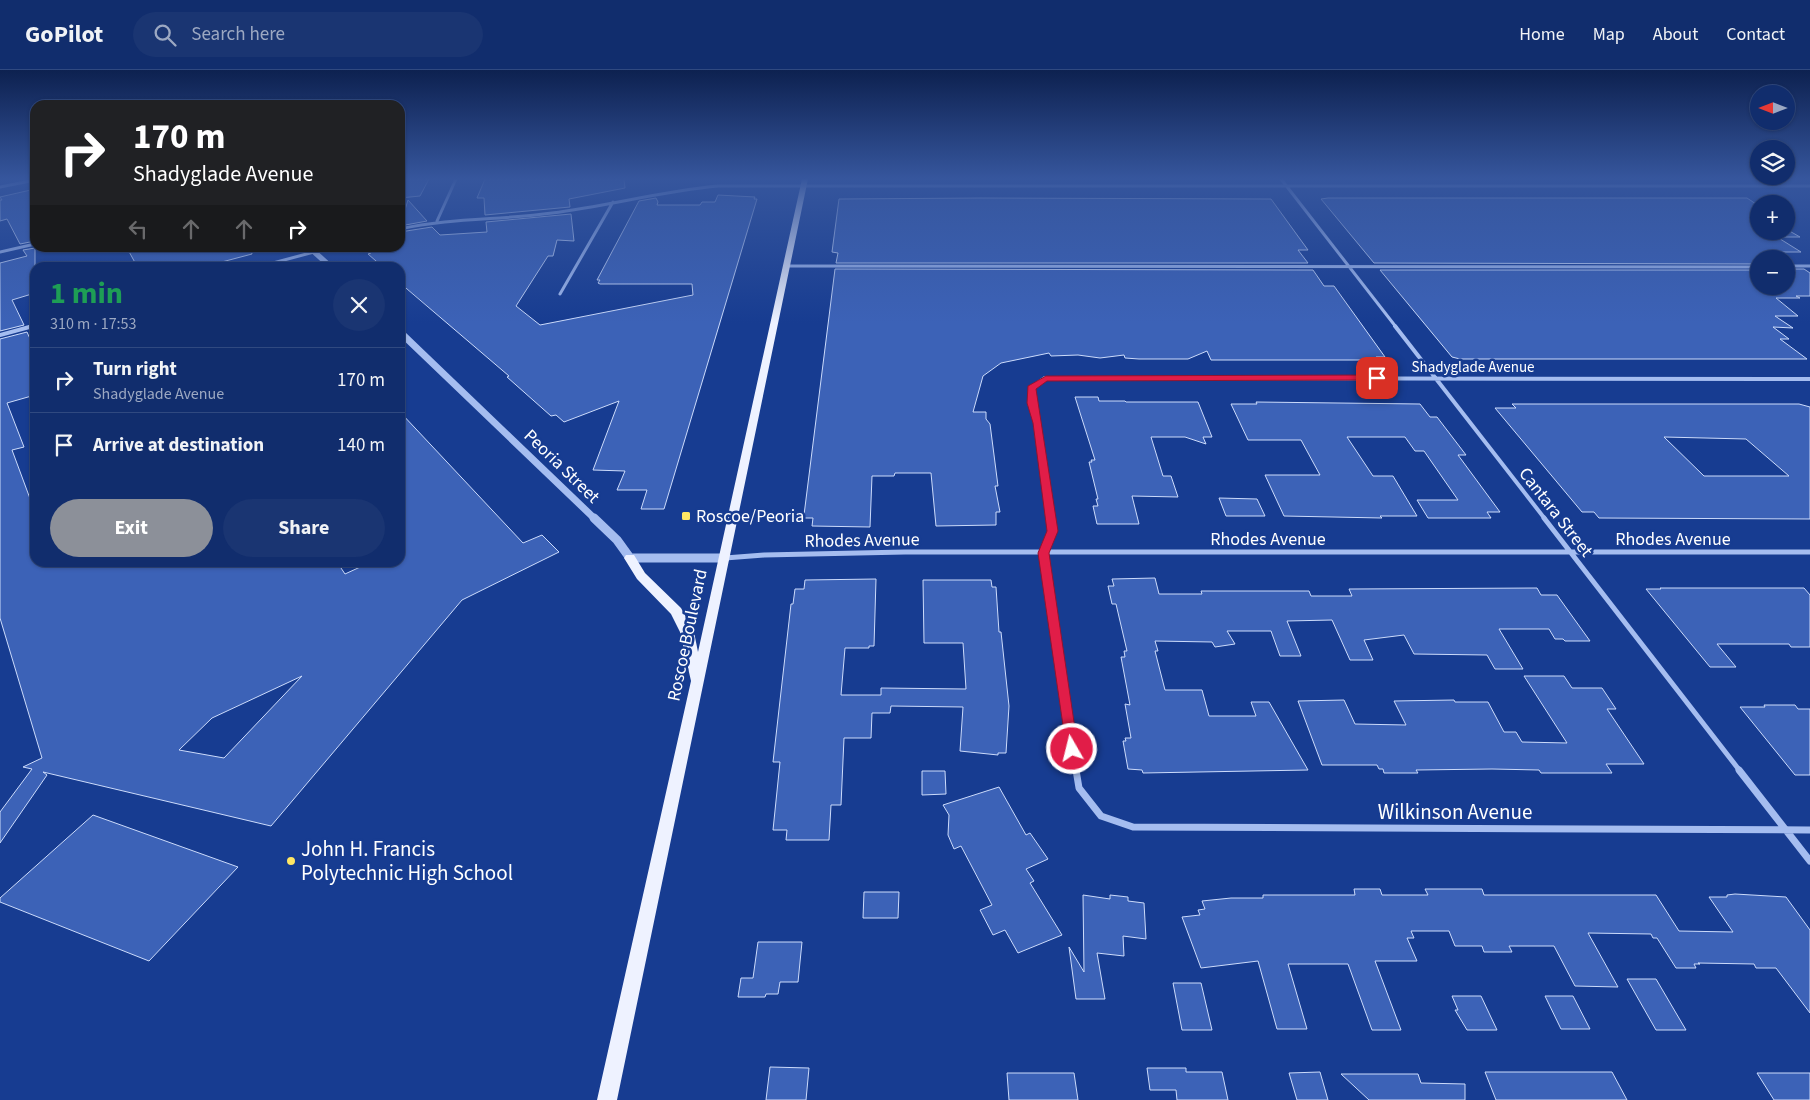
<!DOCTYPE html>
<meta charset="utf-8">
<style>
:root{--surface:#112d6d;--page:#1a3572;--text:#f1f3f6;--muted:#9ca8c2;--line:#304980;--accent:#8c9099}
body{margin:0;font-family:"Source Sans 3",sans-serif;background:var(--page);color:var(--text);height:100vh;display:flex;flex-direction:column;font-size:19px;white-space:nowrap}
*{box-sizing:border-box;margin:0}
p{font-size:16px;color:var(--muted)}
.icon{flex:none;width:28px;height:28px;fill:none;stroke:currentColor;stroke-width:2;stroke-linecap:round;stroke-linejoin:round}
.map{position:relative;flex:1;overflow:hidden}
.panel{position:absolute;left:30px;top:192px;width:375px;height:305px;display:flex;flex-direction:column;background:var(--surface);border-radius:15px;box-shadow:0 1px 4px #0004,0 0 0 1px var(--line)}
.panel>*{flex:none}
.banner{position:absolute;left:30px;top:30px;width:375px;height:152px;border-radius:15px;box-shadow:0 1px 4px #0004,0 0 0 1px var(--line);background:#202124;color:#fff;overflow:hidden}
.needle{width:32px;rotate:270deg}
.tools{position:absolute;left:1750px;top:15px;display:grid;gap:10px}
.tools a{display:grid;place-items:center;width:45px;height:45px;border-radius:50%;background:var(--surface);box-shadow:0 1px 4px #0004,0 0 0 1px var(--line);font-size:25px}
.pin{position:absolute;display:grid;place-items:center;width:42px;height:42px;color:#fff;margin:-21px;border-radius:10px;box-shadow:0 2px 8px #0006}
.me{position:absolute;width:55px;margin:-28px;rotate:352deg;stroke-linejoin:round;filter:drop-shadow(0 0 4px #0008)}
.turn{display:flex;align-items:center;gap:18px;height:105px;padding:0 20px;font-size:22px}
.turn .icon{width:65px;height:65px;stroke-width:2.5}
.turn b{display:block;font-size:35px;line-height:42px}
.lanes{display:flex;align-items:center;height:48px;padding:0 20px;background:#0003;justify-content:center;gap:25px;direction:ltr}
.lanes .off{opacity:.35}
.round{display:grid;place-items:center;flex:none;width:52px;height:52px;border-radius:26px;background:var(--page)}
.headline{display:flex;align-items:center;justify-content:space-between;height:85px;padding:0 20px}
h1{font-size:30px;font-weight:700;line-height:38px;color:#1e9e55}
.button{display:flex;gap:10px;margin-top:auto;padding:10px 20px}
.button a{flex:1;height:58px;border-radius:30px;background:var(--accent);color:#fff;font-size:20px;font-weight:700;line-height:58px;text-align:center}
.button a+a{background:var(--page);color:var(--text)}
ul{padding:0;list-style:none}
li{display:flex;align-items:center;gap:15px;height:65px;padding:0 20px;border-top:1px solid var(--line)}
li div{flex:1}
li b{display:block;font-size:19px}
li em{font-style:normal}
header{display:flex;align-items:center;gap:30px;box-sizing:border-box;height:70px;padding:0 25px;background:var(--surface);border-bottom:1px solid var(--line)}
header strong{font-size:24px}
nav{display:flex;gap:28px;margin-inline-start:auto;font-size:18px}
.search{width:350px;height:45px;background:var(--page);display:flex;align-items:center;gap:12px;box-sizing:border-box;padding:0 18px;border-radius:28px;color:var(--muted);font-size:19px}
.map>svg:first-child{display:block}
.building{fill:#3c62b7;stroke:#ccdbfb;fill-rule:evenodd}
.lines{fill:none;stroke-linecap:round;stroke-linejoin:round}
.minor-far3{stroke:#a5bdf0;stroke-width:3}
.minor-far2{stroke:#a5bdf0;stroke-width:4}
.minor-far1{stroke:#a5bdf0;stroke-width:5}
.minor{stroke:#a5bdf0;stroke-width:7}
.tertiary-far2{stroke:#a5bdf0;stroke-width:5.5}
.tertiary-far1{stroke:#a5bdf0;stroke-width:7}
.tertiary{stroke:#a5bdf0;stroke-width:9}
.primary{fill:#eef2ff;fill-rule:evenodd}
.route{fill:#e11d48;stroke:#92132f}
.poi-dot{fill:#ffe764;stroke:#173c91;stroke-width:2}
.labels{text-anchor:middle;stroke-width:5;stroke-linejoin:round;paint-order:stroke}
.far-street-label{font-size:15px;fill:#fff;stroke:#173c91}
.street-label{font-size:18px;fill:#fff;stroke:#173c91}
.poi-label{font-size:18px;fill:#fff;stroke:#173c91;text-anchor:start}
.near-street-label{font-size:21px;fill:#fff;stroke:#173c91}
.near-poi-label{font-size:21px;fill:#fff;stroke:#173c91;text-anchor:start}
</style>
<header>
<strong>GoPilot</strong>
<div class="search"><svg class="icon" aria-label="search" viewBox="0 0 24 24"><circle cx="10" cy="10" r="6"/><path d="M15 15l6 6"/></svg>Search here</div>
<nav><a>Home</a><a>Map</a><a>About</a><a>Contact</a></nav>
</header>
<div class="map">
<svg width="1810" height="1030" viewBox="0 0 1810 1030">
<rect width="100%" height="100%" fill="#173c91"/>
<path class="building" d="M400 109H429L420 126 400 128Z
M485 109H624L625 118 569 129 570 137 485 145 484 128H477Z
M35 119V171L20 174 7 149 0 151V130H2L0 127Z
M718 125 755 127 754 129H757L664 439H641L647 420H617L625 401 593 400 619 331 564 352 556 345 551 346 507 307 509 306 400 213V198H384L368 184 371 183 365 178H400V162L419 159 432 157 440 165 487 162 486 152 571 144 574 171 557 170 553 186H548L516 236 540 255 693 225 692 214H600L598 213 600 210H597L639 131 656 128 658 132 657 135H700L702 132H715Z
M980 128 1271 129 1308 180H1298L1308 193H836L838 183 832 182 839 129Z
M1328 128H1747L1759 136V161H1786V159L1800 167H1777L1801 182H1776L1793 193H1786V189H1759V194L1374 193 1321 129Z
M408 130 427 151 400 156Z
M35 178V223L12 230 24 255 0 261V193L27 186 23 180Z
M127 178H251L252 184 199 198H167L164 193 138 198Z
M835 199 1313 200 1324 216H1334L1385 287H1376L1378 290H1211L1207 281 1188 289H1139L1125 288 1124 285 1100 288 1078 285 1051 286 1049 283 1001 293 983 306 973 342H986V349L990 354 998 416H995L1000 442H996V455L936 456 931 403H895L894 406H872L870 457 812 456 813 448H804V445Z
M1786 199H1804L1810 203V226H1796L1800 228H1776L1798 246H1775L1793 258 1773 257 1789 269H1780L1807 289H1460L1452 287 1380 200H1759V216H1786Z
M27 262 35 280V325L7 333 24 377 12 380 35 442V492H337L345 504 371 492H400V342L523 473 542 465 559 482 462 530 271 756 43 702 47 705 0 773V742L32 699 23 697 42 688 0 548V269ZM302 606 224 688 179 680 212 648Z
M1075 327H1098L1099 331H1125L1126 332H1198L1212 367H1203L1206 374 1185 367H1151L1163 406H1171L1178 427 1132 426 1139 454H1097L1093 436H1098L1096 429H1098L1089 392H1092L1091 390H1095Z
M1256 332 1420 334 1430 347H1437L1466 385H1458L1500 442H1487L1491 448H1428L1417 430H1458L1424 381H1415L1405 367H1347L1373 406H1393L1417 446H1380L1382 448 1284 446 1265 405H1320L1301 370H1248L1231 334H1257Z
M1512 334H1799L1810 337V449L1599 448 1594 442H1582L1495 338H1516ZM1664 367 1746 369 1789 406H1704Z
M1219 428 1257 429 1265 446H1226Z
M1155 508 1159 524H1202L1201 521H1309L1311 526H1352L1349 519 1537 518 1541 525H1557L1590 571H1565L1563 569H1555L1549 559H1499L1523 599H1495L1487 585 1414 584 1404 565 1364 570 1373 590H1350L1332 550 1287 551 1301 586H1280L1271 561H1227L1235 574 1215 577 1212 572 1155 571 1158 581H1155L1165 620H1202L1209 646H1256L1251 632H1269L1308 700 1143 703 1142 700 1128 699 1123 671H1126L1125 668H1131L1125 634 1130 635 1121 587H1125L1124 581H1127L1116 534H1112L1108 516H1114L1112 509Z
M876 509 874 576H869V578H845L841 625H881V618L966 619 963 573H924L923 510H991L992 517H996L999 562H1001L1009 636 1006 683H998V685L960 681 963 637 891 636 890 643H872L871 668H844L841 735H831L829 770H786L787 760H773L780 692H773L791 534H793L795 519H804L805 510Z
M1660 518H1804L1810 525V577H1791L1789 574H1717L1736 597H1710L1646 519H1661Z
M1524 606H1564L1572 618H1602L1616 639H1607L1644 694H1606L1612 703H1541L1539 700 1492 699 1416 700 1418 703H1384L1383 699H1379L1377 695H1322L1298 631 1344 630 1355 654 1406 655 1394 631 1454 630 1455 632H1488L1504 662H1516L1522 672 1567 673Z
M1764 635H1795L1798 639H1810V705H1795L1740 637H1765Z
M922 701H945L946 724 922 725Z
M999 717 1026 765 1030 763 1048 789 1026 799 1034 811 1030 813 1062 865 1018 883 1005 860 993 865 980 840 992 835 961 776 954 779 948 765 949 745 943 735Z
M93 745 238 797 149 891 0 832V828Z
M1354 819H1380L1382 825H1428L1425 819H1482L1484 825H1656L1679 861 1733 862 1709 827H1727V825L1735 824 1786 827 1810 860V943L1776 898H1756L1754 894 1698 893 1700 894H1694L1696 898H1676L1657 868H1653L1651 864 1588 863 1618 917 1575 916 1554 876H1509L1512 882H1484L1482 876H1455L1449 861H1411L1414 868H1407L1417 891H1375L1401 960H1372L1348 894H1288L1307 959H1277L1258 891 1201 898 1182 847 1200 845 1198 840 1205 839 1202 831 1231 828H1263V825H1355Z
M864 822H899L898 848H863Z
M1083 825 1110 829V825L1128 827V831L1144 833 1146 869 1123 866 1124 886 1097 883 1105 929H1076L1069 877 1084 902Z
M758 872H802L798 912H780L778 924H766L765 927H738L741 908H753Z
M1627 909H1656L1686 960H1656Z
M1173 913H1201L1212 960H1182Z
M1452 926H1481L1497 960H1467L1455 940H1458Z
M1545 926H1573L1590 959H1561Z
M770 997 809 998 806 1030H766Z
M1147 998H1186V1002H1222L1228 1030H1177L1176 1020H1150Z
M1320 1002 1328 1030H1297L1289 1003Z
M1485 1002H1612L1627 1030H1496Z
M1007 1003H1074L1078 1030H1009Z
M1757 1003H1810V1030H1774Z
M1341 1004H1418L1421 1013 1465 1014V1030H1369Z"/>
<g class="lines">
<path class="minor-far3" d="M1281 109 1396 257
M0 117 35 110
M437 151 456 109
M400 159C450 148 501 150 552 143 608 136 662 121 718 116H1810
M0 182 35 174
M786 196 1759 197
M1786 196H1810
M254 198 329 178
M560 224 613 132
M29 257 35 255"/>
<path class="minor-far2" d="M1395 256 1545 449
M0 265 33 256
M1050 449 1038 353 1032 333 1031 318 1045 308 1810 309"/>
<path class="minor-far1" d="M1050 448 1052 461 1044 483 1076 701
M1544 448 1740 701
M725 488 764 485 905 482H1810"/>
<path class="minor" d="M1076 700 1079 718 1101 746 1133 757 1810 760
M1739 700 1810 791"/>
<path class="tertiary-far2" d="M310 178 332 198"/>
<path class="tertiary-far1" d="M400 262 595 449"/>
<path class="tertiary" d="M594 448 617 470 630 488H725"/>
<path class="primary" d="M802 109H808L617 1030H597L691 611 680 562 671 544 637 509 624 488 626 485H634L645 503 681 538 694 562 698 582Z"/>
</g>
<linearGradient id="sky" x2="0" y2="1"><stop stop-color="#0d2150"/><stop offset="0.43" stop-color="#36569d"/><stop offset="1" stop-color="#36569d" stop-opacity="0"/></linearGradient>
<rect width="1810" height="253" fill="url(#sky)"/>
<path class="route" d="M1377 305 1380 306V310L1047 311 1036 319 1058 461 1049 483 1078 679 1076 683 1072 684 1067 683 1038 483 1047 461 1033 353 1027 333 1028 316 1046 306Z"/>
<g class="poi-dot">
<rect x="681" y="441" width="10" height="10" rx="2.5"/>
<circle cx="291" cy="791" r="5"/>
</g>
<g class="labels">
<g class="far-street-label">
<text x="1473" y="302">Shadyglade Avenue</text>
</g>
<g class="street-label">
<text transform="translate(562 396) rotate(44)" y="6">Peoria Street</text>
<text transform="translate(1556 442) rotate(52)" y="6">Cantara Street</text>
<text x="1268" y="475">Rhodes Avenue</text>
<text x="1673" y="475">Rhodes Avenue</text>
<text transform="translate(862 470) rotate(-1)" y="6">Rhodes Avenue</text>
<text transform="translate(687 565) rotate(-78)" y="6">Roscoe Boulevard</text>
</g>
<g class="poi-label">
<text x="696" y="452">Roscoe/Peoria</text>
</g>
<g class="near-street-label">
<text x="1455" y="749">Wilkinson Avenue</text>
</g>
<g class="near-poi-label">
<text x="301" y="786">John H. Francis<tspan x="301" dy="24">Polytechnic High School</tspan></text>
</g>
</g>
</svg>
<div class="tools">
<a><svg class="needle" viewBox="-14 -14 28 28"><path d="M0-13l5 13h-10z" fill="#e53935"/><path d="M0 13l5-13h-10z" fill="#9ca8c2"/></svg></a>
<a><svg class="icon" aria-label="layers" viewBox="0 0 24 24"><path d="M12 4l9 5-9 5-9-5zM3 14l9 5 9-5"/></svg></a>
<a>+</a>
<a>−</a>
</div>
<div class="pin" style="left:1377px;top:308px;background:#d93025"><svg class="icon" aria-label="arrive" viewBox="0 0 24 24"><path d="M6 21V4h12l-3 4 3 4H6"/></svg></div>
<svg class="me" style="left:1072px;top:679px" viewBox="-20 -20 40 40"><circle r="17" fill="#e11d48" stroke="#fff" stroke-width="3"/><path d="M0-11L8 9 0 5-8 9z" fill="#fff"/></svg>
<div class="banner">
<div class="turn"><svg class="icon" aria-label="right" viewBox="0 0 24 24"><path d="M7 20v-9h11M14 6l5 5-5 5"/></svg><div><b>170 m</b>Shadyglade Avenue</div></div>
<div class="lanes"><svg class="icon off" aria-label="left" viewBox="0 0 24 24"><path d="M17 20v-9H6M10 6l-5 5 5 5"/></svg><svg class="icon off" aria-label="ahead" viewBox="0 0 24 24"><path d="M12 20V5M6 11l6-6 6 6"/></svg><svg class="icon off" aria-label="ahead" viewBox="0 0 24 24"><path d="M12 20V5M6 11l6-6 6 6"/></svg><svg class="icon" aria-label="right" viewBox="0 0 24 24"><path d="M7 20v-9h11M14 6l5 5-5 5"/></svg></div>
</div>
<section class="panel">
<div class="headline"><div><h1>1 min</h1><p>310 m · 17:53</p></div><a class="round"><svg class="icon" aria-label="close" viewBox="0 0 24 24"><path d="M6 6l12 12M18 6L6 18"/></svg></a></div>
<ul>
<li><svg class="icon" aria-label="right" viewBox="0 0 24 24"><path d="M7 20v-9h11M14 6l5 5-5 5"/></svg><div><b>Turn right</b><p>Shadyglade Avenue</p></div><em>170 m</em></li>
<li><svg class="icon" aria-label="arrive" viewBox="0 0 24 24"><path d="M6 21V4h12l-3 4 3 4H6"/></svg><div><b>Arrive at destination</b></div><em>140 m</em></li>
</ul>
<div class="button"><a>Exit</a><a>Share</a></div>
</section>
</div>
